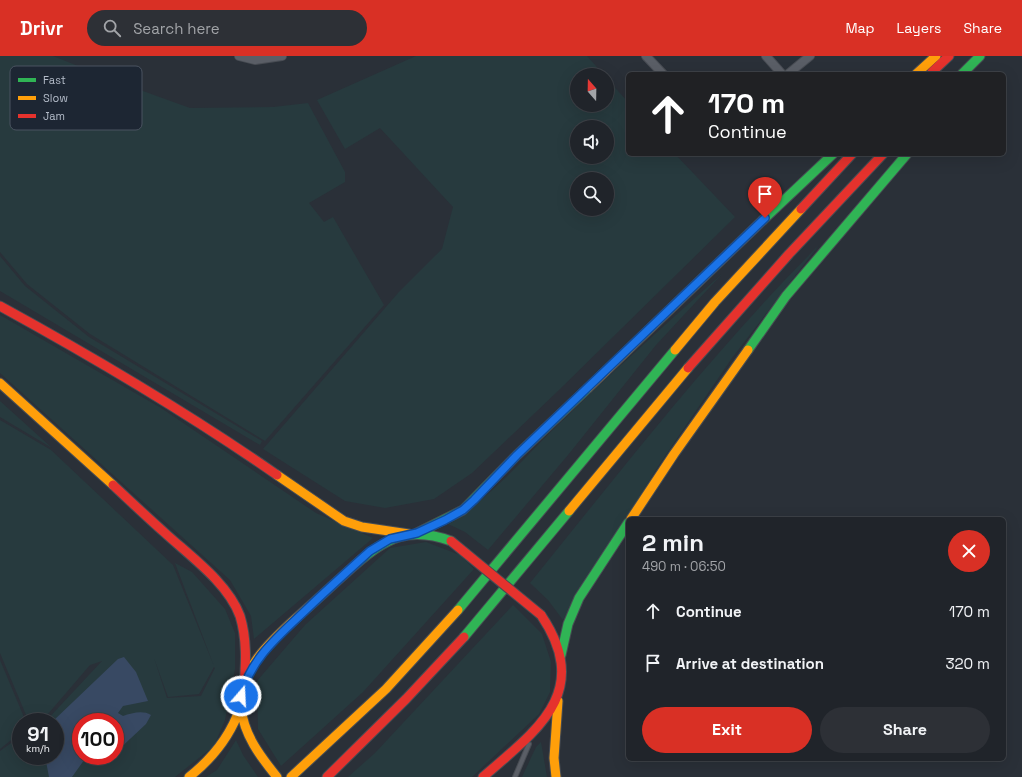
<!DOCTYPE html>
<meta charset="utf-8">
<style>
:root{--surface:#20242a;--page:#2d3036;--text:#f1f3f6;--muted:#a2a4a8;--line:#3d4147;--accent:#d93025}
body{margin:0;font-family:"Space Grotesk",sans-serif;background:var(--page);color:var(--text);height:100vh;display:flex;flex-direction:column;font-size:15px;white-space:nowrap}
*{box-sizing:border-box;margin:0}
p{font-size:13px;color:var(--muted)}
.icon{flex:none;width:22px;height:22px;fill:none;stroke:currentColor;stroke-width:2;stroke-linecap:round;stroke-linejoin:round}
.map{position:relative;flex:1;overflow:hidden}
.details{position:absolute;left:626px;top:461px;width:380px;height:244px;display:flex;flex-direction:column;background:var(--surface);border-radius:6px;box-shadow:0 4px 16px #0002,0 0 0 1px var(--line)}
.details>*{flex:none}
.top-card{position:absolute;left:626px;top:16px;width:380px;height:84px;border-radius:6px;box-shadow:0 4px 16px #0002,0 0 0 1px var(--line);background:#202124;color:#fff;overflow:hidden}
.needle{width:26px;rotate:340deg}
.buttons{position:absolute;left:570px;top:12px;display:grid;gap:8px}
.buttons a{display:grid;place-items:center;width:44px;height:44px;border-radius:50%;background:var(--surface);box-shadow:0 4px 16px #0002,0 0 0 1px var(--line);font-size:20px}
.speed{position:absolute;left:12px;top:657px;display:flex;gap:8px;font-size:20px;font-weight:700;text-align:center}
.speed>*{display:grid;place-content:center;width:52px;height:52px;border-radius:50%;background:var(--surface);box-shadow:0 4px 16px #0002,0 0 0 1px var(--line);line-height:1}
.speed small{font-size:10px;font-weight:400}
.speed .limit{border:6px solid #d22;background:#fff;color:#111}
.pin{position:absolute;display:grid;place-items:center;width:34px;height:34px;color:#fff;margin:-41px -17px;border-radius:50% 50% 50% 0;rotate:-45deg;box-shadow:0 0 4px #0007}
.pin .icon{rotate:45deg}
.me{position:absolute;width:44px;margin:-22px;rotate:19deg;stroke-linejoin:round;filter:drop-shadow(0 0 3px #0008)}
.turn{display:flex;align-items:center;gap:14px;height:84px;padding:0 16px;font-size:18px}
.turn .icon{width:52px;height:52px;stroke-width:2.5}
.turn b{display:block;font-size:28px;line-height:34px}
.round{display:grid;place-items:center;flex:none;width:42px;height:42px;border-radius:21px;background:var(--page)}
.head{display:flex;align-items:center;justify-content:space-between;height:68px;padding:0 16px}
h1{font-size:24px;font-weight:700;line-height:30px}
.action{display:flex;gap:8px;margin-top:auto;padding:8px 16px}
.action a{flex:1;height:46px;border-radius:24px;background:var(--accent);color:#fff;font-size:16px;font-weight:700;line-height:46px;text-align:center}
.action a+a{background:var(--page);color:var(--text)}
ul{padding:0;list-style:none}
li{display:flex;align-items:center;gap:12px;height:52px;padding:0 16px}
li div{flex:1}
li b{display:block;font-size:15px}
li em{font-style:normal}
header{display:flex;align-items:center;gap:24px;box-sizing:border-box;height:56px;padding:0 20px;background:var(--accent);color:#fff}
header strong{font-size:19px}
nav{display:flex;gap:22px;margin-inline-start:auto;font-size:14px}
.search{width:280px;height:36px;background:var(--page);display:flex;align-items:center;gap:10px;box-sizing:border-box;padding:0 14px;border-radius:22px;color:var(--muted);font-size:15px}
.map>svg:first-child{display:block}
.green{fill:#273a3e;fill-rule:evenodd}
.water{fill:#384963}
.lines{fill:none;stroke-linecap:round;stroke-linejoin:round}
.lane-casing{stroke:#484c53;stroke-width:6}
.street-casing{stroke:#484c53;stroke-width:10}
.fast-casing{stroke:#474c53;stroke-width:11}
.slow-casing{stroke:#474c53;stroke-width:11}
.jam-casing{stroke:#474c53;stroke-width:11}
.lane{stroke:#5a5e66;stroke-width:4}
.street{stroke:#5a5e66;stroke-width:8}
.fast{stroke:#30b455;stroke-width:9}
.slow{stroke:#ff9f0a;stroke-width:9}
.jam{stroke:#e5322d;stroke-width:9}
.jam-bridge-casing{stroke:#474c53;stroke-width:11;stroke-linecap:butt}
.jam-bridge{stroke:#e5322d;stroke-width:9}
.route-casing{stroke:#114b97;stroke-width:10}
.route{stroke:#1a73e8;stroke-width:7}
.key{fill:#1d2633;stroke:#4a5360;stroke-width:1}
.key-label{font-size:11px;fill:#b4bcc9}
</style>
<header>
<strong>Drivr</strong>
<div class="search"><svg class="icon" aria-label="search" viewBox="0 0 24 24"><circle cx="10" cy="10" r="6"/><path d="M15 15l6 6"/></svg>Search here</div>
<nav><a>Map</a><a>Layers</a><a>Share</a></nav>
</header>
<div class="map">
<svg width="1022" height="721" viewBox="0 0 1022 721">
<rect width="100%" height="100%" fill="#2a3038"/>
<path class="green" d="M0 0H53L118 26 190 52 273 51 308 47 345 116V126L309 147 324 166 333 161 384 249 265 385 90 278 27 228 0 196Z
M416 0H587L604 19H577V49H607V23L628 46V98H675L735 161 560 333 472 417 434 443 385 452 345 445 263 393 398 237 442 193 453 151 380 72 345 93 317 44ZM577 71H607V101H577ZM577 123H607V153H577Z
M819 189 732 302 659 409 563 564 548 544 530 527C623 412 714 294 819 189Z
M0 200 25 230 89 281 262 385 260 389 0 235Z
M722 218 656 289 568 399 488 494 465 476 448 468C492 441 524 401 561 366 613 315 668 266 722 218Z
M0 259 161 352 316 457 373 482 254 583 251 560 230 524 0 317Z
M0 345 52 392 0 361Z
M0 364 51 394 173 509 214 610 175 507 192 516 225 553 235 577V613L225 664 214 690 175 721H0V695L21 680V700H55V666H45L102 605 90 609 41 666H29L0 597ZM154 602 168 641 199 638 214 611 215 612 201 640 167 642ZM81 666H115V700H81Z
M426 486 460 499 474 513 363 636 281 710 258 673 257 625 305 569 390 492Z
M513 549 542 578 551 606 550 636 539 658 472 721H348L375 697Z
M0 604 26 666H21V676L0 693Z
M236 684 243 699 258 721H206L217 714Z
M541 686 547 721H522L536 691Z"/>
<path class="water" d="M124 601 136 616 148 645 123 650 118 657 123 660C132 657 143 654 151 659L146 668 115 697V666H81V700H87L72 721H49L45 700H55V666H52L118 603Z"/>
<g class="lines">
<g class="lane-casing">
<path id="lane" d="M515 721 529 688"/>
</g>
<g class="street-casing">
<path id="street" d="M239 0 255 4 282 0
M646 0 663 18
M766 0 782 18
M788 18 810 0"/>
</g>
<g class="fast-casing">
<path id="fast" d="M962 18 980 0
M763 164 833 98
M748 294 786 240 907 98
M417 477 463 454 517 399 588 332
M355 509C386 481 410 470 451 485
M458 554 675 294
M464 581 569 455
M561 599 568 568 579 542 628 467"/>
</g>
<g class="slow-casing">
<path id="slow" d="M916 18 936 0
M675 294 715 246 801 153
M0 327 113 429
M588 332 763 164
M277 419 344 465 362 471 409 478
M569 455 688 312
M631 463 674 398 748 294
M189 721C213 702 230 681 240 652
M277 721C260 700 244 679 241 652 237 612 277 580 303 556 321 540 338 524 355 509
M291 721 386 633 458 554
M556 721 554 702 558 645"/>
</g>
<g class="jam-casing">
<path id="jam" d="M932 16 949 0
M801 153 852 98
M0 250C95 302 188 357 277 419
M688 312 789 198 883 98
M113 429C130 445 147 461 165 477 190 500 228 527 240 560 247 583 246 607 244 630
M327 721 406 643 464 581
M483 721C537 674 593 636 541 559"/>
</g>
<use href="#lane" class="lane"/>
<use href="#street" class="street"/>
<use href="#fast" class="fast"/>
<use href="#slow" class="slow"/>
<use href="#jam" class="jam"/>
<g class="jam-bridge-casing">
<path id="jam-bridge" d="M451 485 541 559"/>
</g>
<use href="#jam-bridge" class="jam-bridge"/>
</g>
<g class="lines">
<g class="route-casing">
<path id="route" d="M241 640C251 601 281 578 309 551 329 532 349 514 370 495L390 483 417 477 445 464 463 454 474 444 517 399 765 162"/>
</g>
<use href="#route" class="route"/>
</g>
<rect x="10" y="10" width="132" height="64" rx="6" class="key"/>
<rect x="18" y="22" width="18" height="4" fill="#30b455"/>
<rect x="18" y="40" width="18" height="4" fill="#ff9f0a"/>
<rect x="18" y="58" width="18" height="4" fill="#e5322d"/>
<g class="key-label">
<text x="43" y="28">Fast</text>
<text x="43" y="46">Slow</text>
<text x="43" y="64">Jam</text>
</g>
</svg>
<div class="buttons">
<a><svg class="needle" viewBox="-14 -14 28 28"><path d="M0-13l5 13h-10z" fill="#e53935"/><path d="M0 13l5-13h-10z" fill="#a2a4a8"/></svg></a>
<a><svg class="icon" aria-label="sound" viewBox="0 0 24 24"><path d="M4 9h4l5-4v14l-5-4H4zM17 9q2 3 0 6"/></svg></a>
<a><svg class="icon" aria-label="search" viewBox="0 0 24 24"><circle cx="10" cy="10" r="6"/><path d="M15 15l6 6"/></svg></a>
</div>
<div class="speed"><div>91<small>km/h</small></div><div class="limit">100</div></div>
<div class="pin" style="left:765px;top:162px;background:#d93025"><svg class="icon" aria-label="arrive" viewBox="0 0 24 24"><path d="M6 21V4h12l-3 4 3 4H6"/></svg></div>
<svg class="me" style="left:241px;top:640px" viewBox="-20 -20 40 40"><circle r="17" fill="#1a73e8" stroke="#fff" stroke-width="3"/><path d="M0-11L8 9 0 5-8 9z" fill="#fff"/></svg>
<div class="top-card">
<div class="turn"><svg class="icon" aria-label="ahead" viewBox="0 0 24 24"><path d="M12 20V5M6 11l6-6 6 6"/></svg><div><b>170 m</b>Continue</div></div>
</div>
<section class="details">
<div class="head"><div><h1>2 min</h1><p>490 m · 06:50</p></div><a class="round" style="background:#d93025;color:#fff"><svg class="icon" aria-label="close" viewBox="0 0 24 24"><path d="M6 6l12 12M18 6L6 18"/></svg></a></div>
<ul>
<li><svg class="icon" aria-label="ahead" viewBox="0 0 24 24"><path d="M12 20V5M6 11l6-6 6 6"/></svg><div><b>Continue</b></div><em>170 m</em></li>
<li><svg class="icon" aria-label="arrive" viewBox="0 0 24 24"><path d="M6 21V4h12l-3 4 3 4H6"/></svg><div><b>Arrive at destination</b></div><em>320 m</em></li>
</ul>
<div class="action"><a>Exit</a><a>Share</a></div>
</section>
</div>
